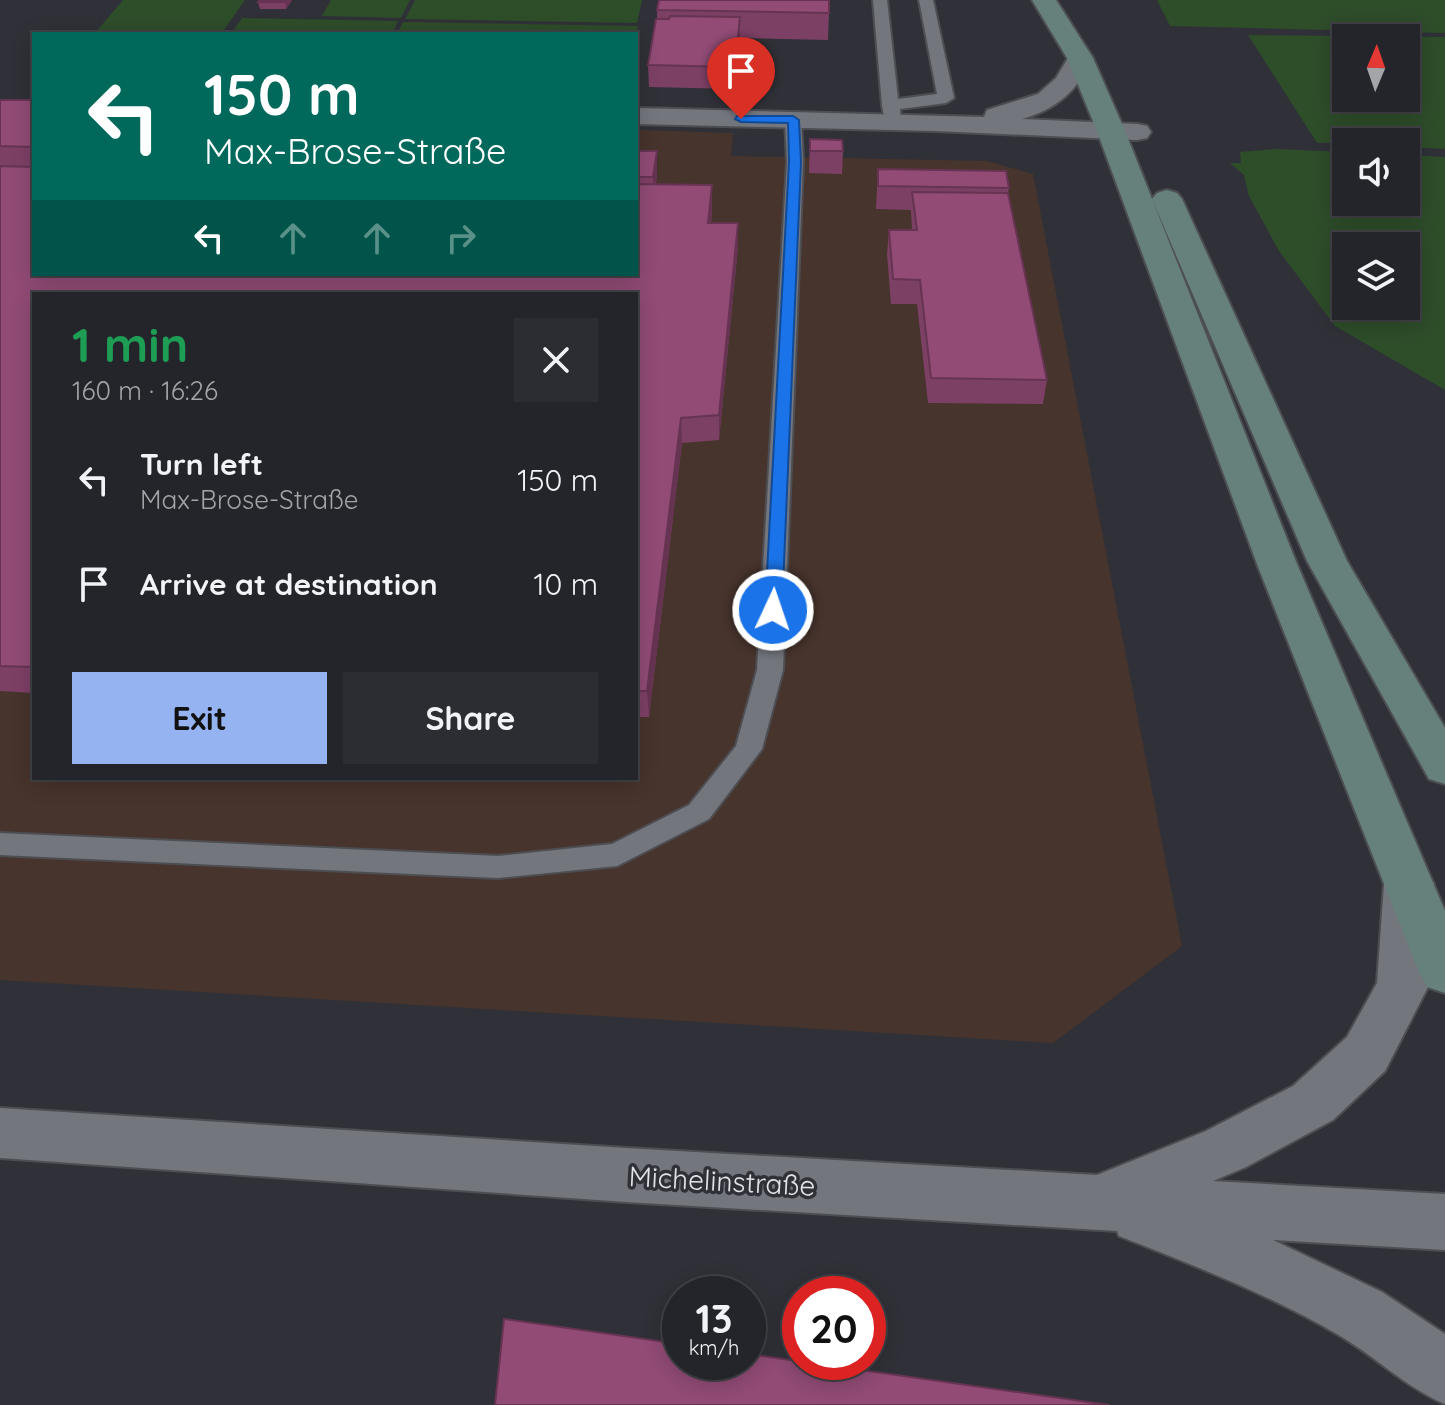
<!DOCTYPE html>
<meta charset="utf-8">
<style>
:root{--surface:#24252a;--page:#2c2d32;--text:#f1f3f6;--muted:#a3a5a8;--line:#414247;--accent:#95b2f1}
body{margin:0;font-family:Quicksand,sans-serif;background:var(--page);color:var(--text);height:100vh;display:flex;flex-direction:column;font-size:30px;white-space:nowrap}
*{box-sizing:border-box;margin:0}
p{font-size:26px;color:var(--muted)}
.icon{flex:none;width:44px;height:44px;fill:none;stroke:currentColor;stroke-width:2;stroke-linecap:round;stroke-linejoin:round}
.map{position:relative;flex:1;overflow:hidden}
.side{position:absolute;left:32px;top:292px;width:606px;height:488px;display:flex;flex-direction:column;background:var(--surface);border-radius:0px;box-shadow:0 4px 20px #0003,0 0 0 2px var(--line)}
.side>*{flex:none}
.banner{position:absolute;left:32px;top:32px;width:606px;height:244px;border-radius:0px;box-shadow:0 4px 20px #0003,0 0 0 2px var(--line);background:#00695c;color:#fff;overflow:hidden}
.needle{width:52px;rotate:2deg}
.tools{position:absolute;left:1332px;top:24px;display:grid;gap:16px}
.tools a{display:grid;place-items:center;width:88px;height:88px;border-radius:0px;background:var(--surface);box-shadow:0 4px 20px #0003,0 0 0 2px var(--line);font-size:40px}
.speed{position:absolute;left:662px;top:1276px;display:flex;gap:16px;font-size:40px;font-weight:700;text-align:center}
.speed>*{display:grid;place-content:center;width:104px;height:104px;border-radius:50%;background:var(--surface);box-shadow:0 4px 20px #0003,0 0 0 2px var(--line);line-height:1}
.speed small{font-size:20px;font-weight:400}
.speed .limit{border:12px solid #d22;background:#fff;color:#111}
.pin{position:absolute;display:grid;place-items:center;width:68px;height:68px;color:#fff;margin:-82px -34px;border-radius:50% 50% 50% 0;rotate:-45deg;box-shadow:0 0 8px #0007}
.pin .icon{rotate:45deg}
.me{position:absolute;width:88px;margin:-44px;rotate:3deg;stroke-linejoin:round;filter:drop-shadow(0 0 6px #0008)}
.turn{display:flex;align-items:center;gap:28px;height:168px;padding:0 40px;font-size:36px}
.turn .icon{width:104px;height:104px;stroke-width:2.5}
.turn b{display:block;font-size:56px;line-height:68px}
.lanes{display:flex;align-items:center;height:76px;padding:0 40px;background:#0003;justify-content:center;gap:40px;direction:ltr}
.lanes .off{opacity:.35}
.round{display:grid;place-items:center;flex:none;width:84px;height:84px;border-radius:0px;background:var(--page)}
.overview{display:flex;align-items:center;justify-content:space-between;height:136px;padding:0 40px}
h1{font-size:48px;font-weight:700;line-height:60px;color:#1e9e55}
.cta{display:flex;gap:16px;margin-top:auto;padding:16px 40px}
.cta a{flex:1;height:92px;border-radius:0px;background:var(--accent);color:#111;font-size:32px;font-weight:700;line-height:92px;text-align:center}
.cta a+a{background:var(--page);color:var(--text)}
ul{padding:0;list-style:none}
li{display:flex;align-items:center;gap:24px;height:104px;padding:0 40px}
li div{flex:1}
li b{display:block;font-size:30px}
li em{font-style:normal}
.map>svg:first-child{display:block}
.industrial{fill:#47342c;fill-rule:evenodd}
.green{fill:#2e4d29;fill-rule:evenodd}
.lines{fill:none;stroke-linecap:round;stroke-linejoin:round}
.service-casing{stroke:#4d4e53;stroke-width:4}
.minor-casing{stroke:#4d4e53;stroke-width:4}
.secondary-casing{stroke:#4d4e53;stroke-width:4}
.service{fill:#74767e;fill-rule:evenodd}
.minor{fill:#74767e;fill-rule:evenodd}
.secondary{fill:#66817c;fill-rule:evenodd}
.wall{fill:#7d4065}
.shaded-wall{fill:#663452}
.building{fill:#914b75;stroke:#663452;stroke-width:2}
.route{fill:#1a73e8;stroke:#114b97;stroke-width:2}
.labels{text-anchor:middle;stroke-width:7;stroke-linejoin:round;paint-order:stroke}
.near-street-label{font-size:28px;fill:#e2e3e8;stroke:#303138}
</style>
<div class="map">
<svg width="1445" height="1405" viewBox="0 0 1445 1405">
<rect width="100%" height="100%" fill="#303138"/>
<path class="industrial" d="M0 121 34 274H636V130L733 133 731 156 987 161 1033 174 1182 946 1053 1043 0 980ZM34 294H636V778H34Z"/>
<path class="green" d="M123 0H245L221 34H94Z
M331 0H410L401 18 322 16Z
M415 0H642L637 23 405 19Z
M1157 0H1445V33L1170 26Z
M242 18 398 21 392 34H231Z
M403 22 638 26 636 35 397 34Z
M1248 35 1445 37V149L1406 147V142L1317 143ZM1406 38V98H1346V38Z
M1275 149 1346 152V202H1406V155L1445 157V390L1335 326 1279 251 1249 196 1244 175 1230 163H1241L1240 152ZM1406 246V306H1346V246Z"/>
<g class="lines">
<g class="service-casing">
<path id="service" d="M873 0H887L898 99 937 94 919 0H933L954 98 946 103 900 109 901 122 893 127 885 122 882 105Z
M793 115 801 120 803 162 783 670 762 749 709 819 617 866 498 878 0 855V833L498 856 612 844 689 805 736 746 757 670 787 162 785 120Z"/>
</g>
<g class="minor-casing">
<path id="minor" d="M1080 50 1089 53 1093 58C1077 91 1057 109 1022 119L1137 124 1147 126 1151 132 1147 138 1137 140 936 131 636 124V108L984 117 987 110 1038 94 1056 78 1071 53Z
M1409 865 1426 870 1434 884 1429 985 1385 1071 1333 1120 1246 1167 1213 1181 1445 1194V1250L1273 1240 1382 1292 1445 1334V1404C1405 1387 1375 1356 1337 1334 1268 1294 1193 1265 1119 1236L1117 1231 626 1202 0 1158V1108L626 1148 1097 1175 1206 1131 1293 1086 1347 1037 1377 983 1384 884 1392 870Z"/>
</g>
<g class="secondary-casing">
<path id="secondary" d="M1032 0H1056L1093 58 1125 131 1297 564 1445 911V993L1427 987 1419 972 1257 564 1097 131 1067 58Z
M1167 190 1177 193 1182 199 1347 561 1445 728V784L1429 779 1307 561 1152 199 1157 193Z"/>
</g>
<use href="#service" class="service"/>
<use href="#minor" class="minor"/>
<use href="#secondary" class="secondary"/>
</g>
<path class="wall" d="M260 0H292L286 9H260L258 2Z
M657 10 829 13 828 40 740 38 735 89 649 87 648 65 657 19Z
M0 100H34V274H636V151H657V174L656 184 712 185V209L711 223 738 247 719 440 682 443 649 717H636V294H34V693L0 691Z
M810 139 843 151 842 174 809 173Z
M878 169 1009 188 1008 193 1047 380 1043 404 928 403 917 304H891L887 254 889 230H912L911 210 876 209Z"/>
<path class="shaded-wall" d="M286 0H292L286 9 285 2Z
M740 17V38L735 89V67Z
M657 151V174L653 200V177Z
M712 185V209L708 246V223Z
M738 223V247L719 440V415Z
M681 418 682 443 649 717 647 691Z"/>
<path class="building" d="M260 0H286L285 2H258Z
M659 0H829V13L657 10Z
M670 16 740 17 735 67 648 65 656 19H669Z
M0 100H34V147L0 146Z
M810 139 842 140 843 151H810Z
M636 151H657L653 177H636Z
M0 166 34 167V274H636V184L712 185 708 223H738L719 415 681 418 647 691H636V294H34V667L0 666Z
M878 169 1006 171 1009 188 878 186Z
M912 192 1008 193 1047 380 931 378 920 280 893 279 889 230H917Z
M504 1319 680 1344V1362H748V1354L1109 1405H495Z"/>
<path class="route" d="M737 116H793L799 120 801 162 782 610 773 615 765 610 789 162 788 123 741 122 735 119Z"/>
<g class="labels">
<g class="near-street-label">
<text transform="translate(722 1181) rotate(3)" y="10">Michelinstraße</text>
</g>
</g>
</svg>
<div class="tools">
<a><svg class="needle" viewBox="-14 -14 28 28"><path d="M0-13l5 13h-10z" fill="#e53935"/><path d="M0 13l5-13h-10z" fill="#a3a5a8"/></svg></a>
<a><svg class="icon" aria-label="sound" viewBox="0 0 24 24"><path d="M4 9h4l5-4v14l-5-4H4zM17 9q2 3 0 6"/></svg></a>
<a><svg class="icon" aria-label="layers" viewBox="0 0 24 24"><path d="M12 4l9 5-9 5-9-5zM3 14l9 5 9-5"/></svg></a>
</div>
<div class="speed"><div>13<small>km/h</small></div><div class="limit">20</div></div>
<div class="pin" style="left:741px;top:119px;background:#d93025"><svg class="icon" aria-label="arrive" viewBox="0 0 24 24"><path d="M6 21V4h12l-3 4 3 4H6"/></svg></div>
<svg class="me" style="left:773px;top:610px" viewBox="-20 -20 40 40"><circle r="17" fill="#1a73e8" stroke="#fff" stroke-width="3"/><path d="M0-11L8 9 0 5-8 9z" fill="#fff"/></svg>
<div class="banner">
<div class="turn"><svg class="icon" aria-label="left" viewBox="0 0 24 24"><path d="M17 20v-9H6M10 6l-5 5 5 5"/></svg><div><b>150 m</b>Max-Brose-Straße</div></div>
<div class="lanes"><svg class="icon" aria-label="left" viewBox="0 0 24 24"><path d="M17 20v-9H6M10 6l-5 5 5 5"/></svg><svg class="icon off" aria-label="ahead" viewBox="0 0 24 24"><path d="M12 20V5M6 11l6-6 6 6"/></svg><svg class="icon off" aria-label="ahead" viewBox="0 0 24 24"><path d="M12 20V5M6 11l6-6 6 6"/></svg><svg class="icon off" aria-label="right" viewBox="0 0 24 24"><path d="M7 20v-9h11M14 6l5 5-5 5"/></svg></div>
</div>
<section class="side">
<div class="overview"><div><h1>1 min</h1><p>160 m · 16:26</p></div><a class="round"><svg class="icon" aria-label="close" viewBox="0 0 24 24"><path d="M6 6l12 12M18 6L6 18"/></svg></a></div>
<ul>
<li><svg class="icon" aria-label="left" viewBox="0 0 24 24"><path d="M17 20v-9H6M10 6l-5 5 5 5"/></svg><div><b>Turn left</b><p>Max-Brose-Straße</p></div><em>150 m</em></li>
<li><svg class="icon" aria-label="arrive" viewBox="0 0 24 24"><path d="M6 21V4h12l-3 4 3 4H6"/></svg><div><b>Arrive at destination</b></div><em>10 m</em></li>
</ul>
<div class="cta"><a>Exit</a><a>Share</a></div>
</section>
</div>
